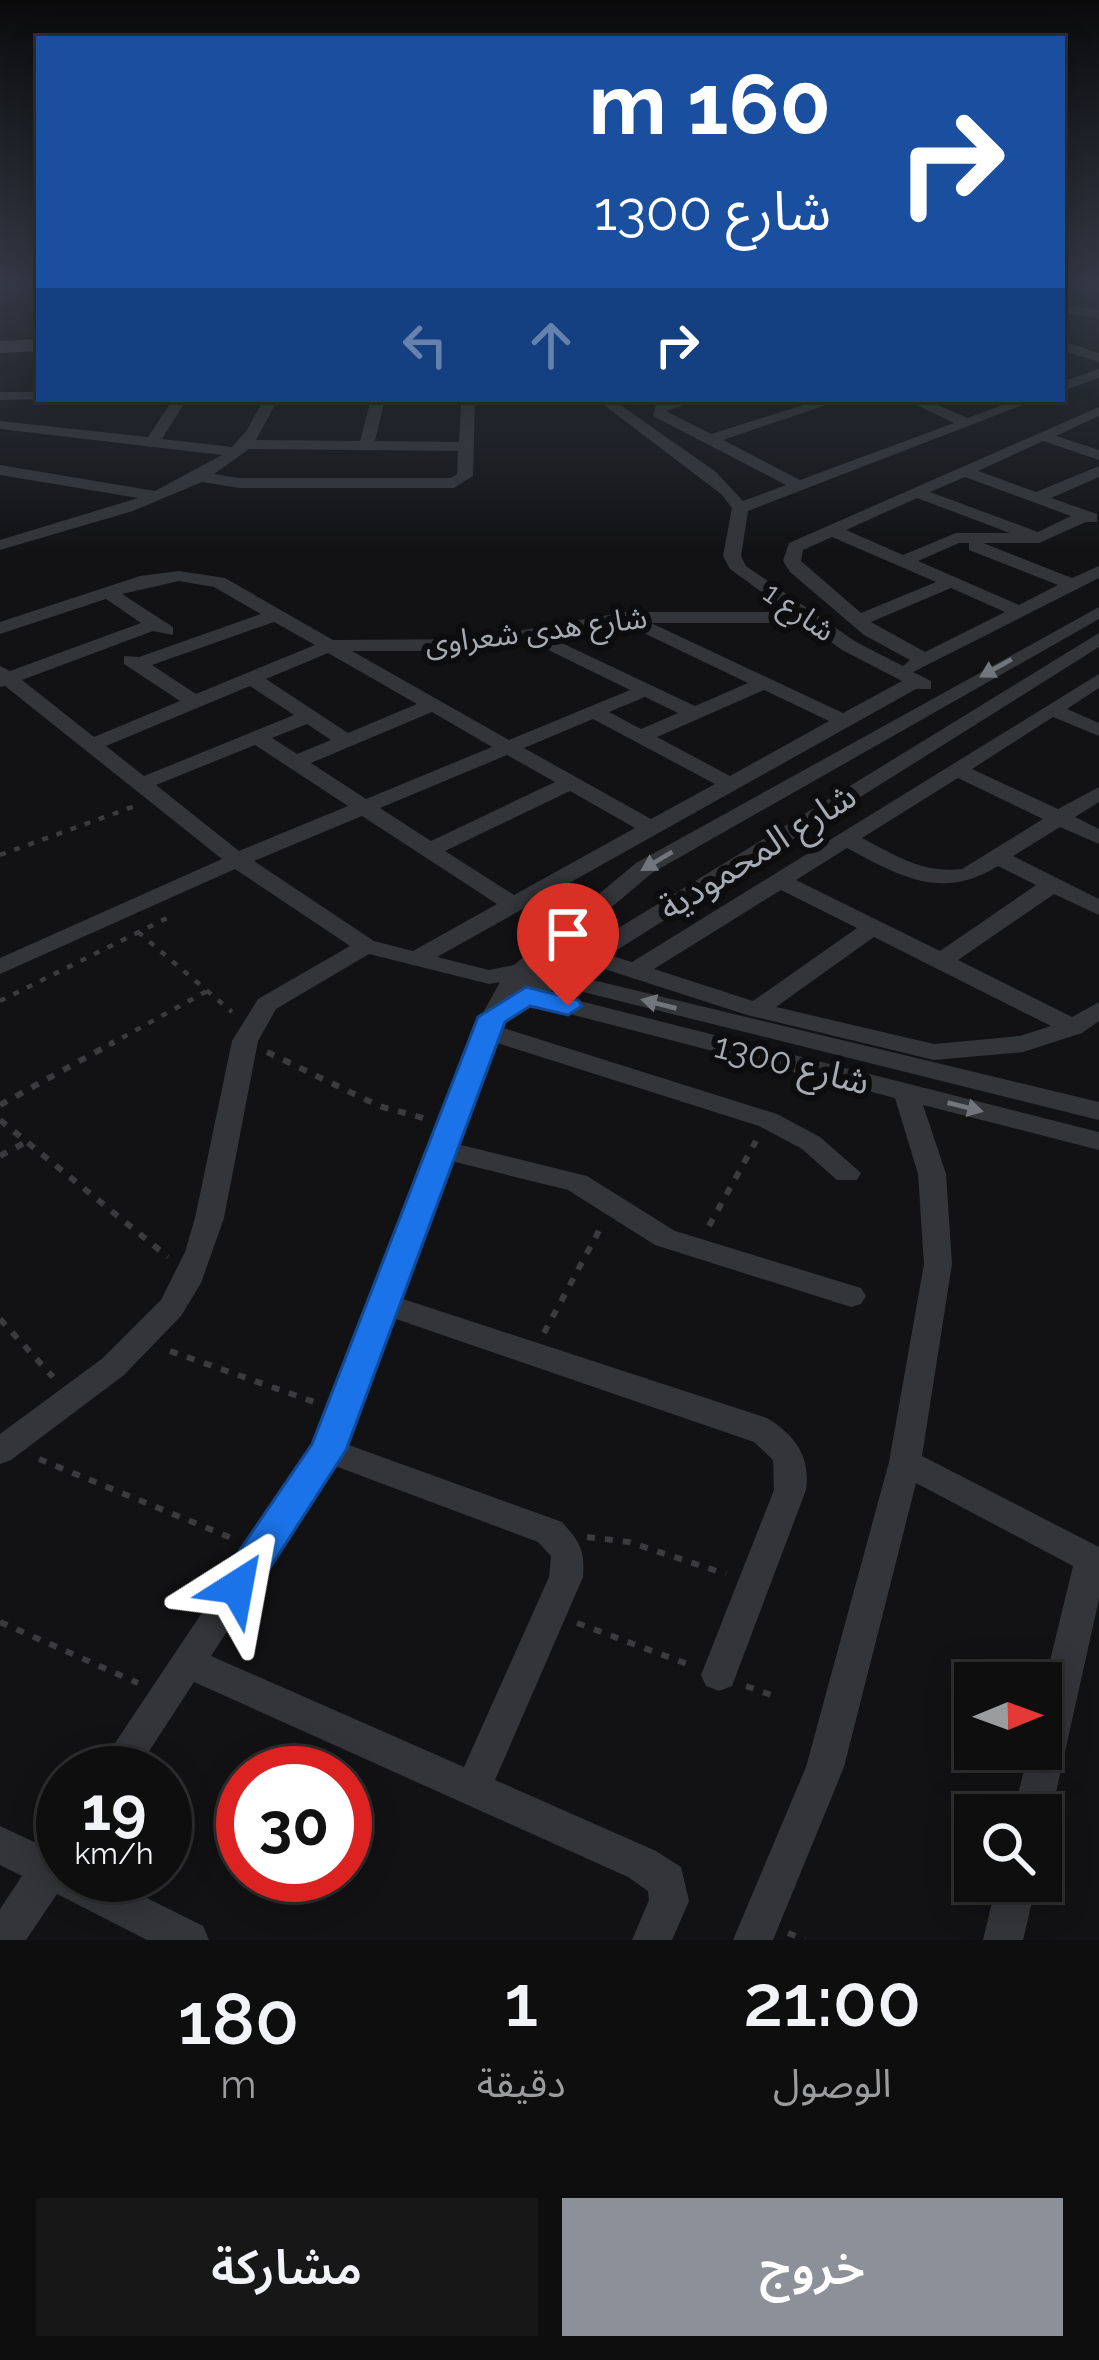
<!DOCTYPE html>
<html lang="ar">
<meta charset="utf-8">
<style>
:root{--surface:#0e0e0f;--page:#171718;--text:#f1f3f6;--muted:#9b9c9e;--line:#2e2e2f;--accent:#8c9099}
body{margin:0;font-family:Raleway,"Noto Sans Arabic",sans-serif;background:var(--page);color:var(--text);direction:rtl;height:100vh;display:flex;flex-direction:column;font-size:45px;white-space:nowrap}
*{box-sizing:border-box;margin:0}
p{font-size:39px;color:var(--muted)}
.icon{flex:none;width:66px;height:66px;fill:none;stroke:currentColor;stroke-width:2;stroke-linecap:round;stroke-linejoin:round}
.map{position:relative;height:1940px;overflow:hidden;direction:ltr}
.details{display:flex;flex-direction:column;background:var(--surface);flex:1}
.details>*{flex:none}
.banner{position:absolute;left:36px;top:36px;width:1029px;height:366px;border-radius:0px;box-shadow:0 6px 30px #0003,0 0 0 3px var(--line);direction:rtl;background:#1a4fa0;color:#fff;overflow:hidden}
.needle{width:78px;rotate:89deg}
.fabs{position:absolute;left:954px;top:1662px;display:grid;gap:24px}
.fabs a{display:grid;place-items:center;width:108px;height:108px;border-radius:0px;background:var(--surface);box-shadow:0 6px 30px #0003,0 0 0 3px var(--line);font-size:60px}
.speed{position:absolute;left:36px;top:1746px;display:flex;gap:24px;font-size:60px;font-weight:700;text-align:center}
.speed>*{display:grid;place-content:center;width:156px;height:156px;border-radius:50%;background:var(--surface);box-shadow:0 6px 30px #0003,0 0 0 3px var(--line);line-height:1}
.speed small{font-size:30px;font-weight:400}
.speed .limit{border:18px solid #d22;background:#fff;color:#111}
.pin{position:absolute;display:grid;place-items:center;width:102px;height:102px;color:#fff;margin:-123px -51px;border-radius:50% 50% 50% 0;rotate:-45deg;box-shadow:0 0 12px #0007}
.pin .icon{rotate:45deg}
.me{position:absolute;width:132px;margin:-66px;rotate:34deg;stroke-linejoin:round;filter:drop-shadow(0 0 9px #0008)}
.turn{display:flex;align-items:center;gap:42px;height:252px;padding:0 36px;font-size:54px}
.turn .icon{width:156px;height:156px;stroke-width:2.5}
.turn b{display:block;font-size:84px;line-height:102px}
.lanes{display:flex;align-items:center;height:114px;padding:0 36px;background:#0003;justify-content:center;gap:60px;direction:ltr}
.lanes .off{opacity:.35}
.eta{display:flex;justify-content:space-evenly;align-items:center;height:204px;text-align:center}
.eta b{font-size:72px;font-weight:600;line-height:84px}
.button{display:flex;gap:24px;margin-top:auto;padding:24px 36px}
.button a{flex:1;height:138px;border-radius:0px;background:var(--accent);color:#fff;font-size:48px;font-weight:600;line-height:138px;text-align:center}
.button a+a{background:var(--page);color:var(--text)}
.map>svg:first-child{display:block}
.lines{fill:none;stroke-linecap:round;stroke-linejoin:round}
.path-far1{stroke:#3a3b3f;stroke-width:4.5;stroke-dasharray:6 9;stroke-linecap:butt}
.path{stroke:#3a3b3f;stroke-width:6;stroke-dasharray:8 10;stroke-linecap:butt}
.street{fill:#333538;fill-rule:evenodd}
.secondary{fill:#424448;fill-rule:evenodd}
.oneway{fill:#72757c}
.route{fill:#1a73e8;stroke:#114b97;stroke-width:3}
.labels{text-anchor:middle;stroke-width:12;stroke-linejoin:round;paint-order:stroke}
.far-street-label{font-size:30px;fill:#a5aab3;stroke:#0d0d0f}
.street-label{font-size:36px;fill:#a5aab3;stroke:#0d0d0f}
</style>
<div class="map">
<svg width="1099" height="1940" viewBox="0 0 1099 1940">
<rect width="100%" height="100%" fill="#121214"/>
<g class="lines">
<path class="path-far1" d="M0 855 135 806
M138 932 232 1012
M0 1001 167 918
M109 1045 207 991"/>
<path class="path" d="M267 1052 379 1106 427 1119
M0 1105 114 1042
M0 1120 168 1257
M0 1156 28 1141
M709 1226 756 1141
M0 1319 53 1377
M544 1333 601 1227
M170 1351 317 1403
M39 1459 234 1539
M587 1537 629 1542 726 1574
M0 1622 138 1683
M577 1623 690 1665
M746 1686 774 1696
M788 1933 805 1940"/>
<path class="street" d="M1062 305 1099 310V318L1062 313Z
M1062 341 1099 353V362L1062 350Z
M1099 369V378L1062 391V382Z
M0 392H39V399H44L0 400Z
M173 399H187L162 439 232 447 247 430 264 399H278L256 440 360 441 371 399H385L375 441 459 442 461 404 452 399H475L473 476 454 488H239L202 482 133 511 0 550V540L138 498 0 475V465L155 491 222 455 0 429V421L148 437ZM249 449 458 451 457 474 451 478H239L214 474Z
M596 399H612L716 472 743 501 786 485 653 416 656 405 677 399H700L666 411 711 434 822 399H844L723 440 800 480 954 423 904 399H924L968 418 1018 399H1038L748 511 741 556 746 566 856 642 903 666 910 660 864 635 790 572 783 561 789 543 1099 407V416L1056 436 1099 450V460L1043 441 978 471 1036 492 1099 466V477L1051 498 1097 514V522H1086L1039 543H983L1072 578 1099 566V578L913 672 931 681V689H916L437 957 489 970 514 965 636 863 1099 607V619L652 873 541 967 551 970 570 958 566 953 570 948H586L1099 633V647L609 955 632 962 1099 674V688L1067 709 1099 723V736L1053 717 972 769 1058 809 1099 787V802L1075 817 1099 829V844L1060 827 1013 856 1099 899V915L1054 894 958 960 1072 1017 1099 1002V1021L1082 1033 1023 1052 934 1060 747 1015 592 965 576 976 1099 1102V1120L559 986 548 993 1099 1132V1150L923 1105 946 1174 952 1264 922 1456 1099 1547V1599L1051 1815 1041 1830V1815H1013L1029 1749H1041V1698L1073 1566 916 1483 844 1767 773 1940H733L806 1767 889 1462 924 1264 918 1174 895 1098 531 1004 503 1021 500 1027 777 1114 820 1137 861 1173 857 1180H837L802 1149 759 1126 494 1042 457 1144 587 1176 675 1231 861 1288 866 1296 861 1304 851 1307 655 1245 568 1190 451 1161 400 1298 767 1418C795 1435 811 1457 806 1490L732 1686 719 1691 706 1686 701 1675 774 1490 773 1460 754 1442 393 1318 346 1444 562 1522C580 1542 585 1550 583 1577L495 1780 656 1851 681 1867 689 1901 672 1940H632L649 1900 648 1891 628 1877 194 1682 135 1773H95L314 1445 473 1031 500 982 489 984 369 954 276 1009 258 1041 224 1218 201 1283 181 1316 124 1375 11 1460 0 1464V1434L103 1358 161 1300 185 1252 195 1218 232 1041 258 999 350 946 235 869 0 974V958L222 859 5 686 0 687V666L10 671 141 623 106 599 0 634V622L140 576 179 571 225 578 333 640 473 639 625 612H789L730 569 723 556 732 508 721 494ZM965 477 1071 516 1038 532 930 492ZM917 498 1010 533H956L903 555 846 530ZM832 537 936 582 861 613 801 561 803 550ZM959 543H969V550L1058 585 1019 605 918 561ZM179 581 214 587 261 614 139 657 124 656V664L180 701 94 737 22 680 153 631 173 635V627L122 594ZM951 588 1005 612 925 652 871 622ZM274 622 315 645 196 694 152 665ZM625 622 627 625 748 683 695 706 549 637ZM651 623H805L842 650 902 681 843 713ZM528 640 630 690 509 740 352 651H473ZM328 653 417 704 348 733 266 679ZM250 686 294 715 144 776 106 746ZM764 690 829 721 730 776 657 737ZM645 697 678 713 641 729 609 712ZM432 712 492 747 366 799 311 763ZM593 719 715 784 651 819 524 748ZM307 724 331 740 297 754 272 738ZM255 745 348 806 239 851 156 785ZM507 755 555 782 431 841 380 808ZM958 778 1043 819 962 869C924 874 894 855 862 838ZM570 791 635 828 514 895 445 851ZM362 816 497 904 413 951 374 941 254 861ZM847 848C899 876 942 901 998 866L1036 885 940 951 796 880ZM781 890 857 928 753 1001 654 969ZM874 937 1051 1026 1020 1036 934 1044 776 1007ZM335 1466 538 1542 551 1556 549 1577 464 1767 211 1656Z
M0 1826 43 1846 49 1837 63 1831V1875H101L203 1926 209 1940H147L57 1894 26 1940H0V1909L22 1876 0 1865Z
M997 1881H1037L1023 1940H983Z"/>
<path class="secondary" d="M39 339V351L0 353V341Z"/>
</g>
<defs><path id="oneway-solid" d="M-6-.8H1V-3.2L6.5 0L1 3.2V.8H-6Z" transform="scale(3)"/></defs>
<g class="oneway">
<use href="#oneway-solid" transform="translate(996 668) rotate(151)"/>
<use href="#oneway-solid" transform="translate(657 861) rotate(149)"/>
<use href="#oneway-solid" transform="translate(659 1004) rotate(-166)"/>
<use href="#oneway-solid" transform="translate(965 1107) rotate(14)"/>
</g>
<linearGradient id="sky" x2="0" y2="1"><stop stop-color="#0a0a0b"/><stop offset="0.51" stop-color="#333945"/><stop offset="1" stop-color="#333945" stop-opacity="0"/></linearGradient>
<rect width="1099" height="553" fill="url(#sky)"/>
<path class="route" d="M526 987 578 1000 582 1006 568 1015 530 1006 505 1022 346 1450 250 1599 237 1604 223 1599 217 1587 223 1575 312 1444 478 1017Z"/>
<g class="labels">
<g class="far-street-label">
<text transform="translate(799 612) rotate(35)" y="10">شارع 1</text>
<text transform="translate(536 631) rotate(-7)" y="10">شارع هدى شعراوى</text>
</g>
<g class="street-label">
<text transform="translate(757 851) rotate(-32)" y="13">شارع المحمودية</text>
<text transform="translate(792 1063) rotate(14)" y="13">شارع 1300</text>
</g>
</g>
</svg>
<div class="fabs">
<a><svg class="needle" viewBox="-14 -14 28 28"><path d="M0-13l5 13h-10z" fill="#e53935"/><path d="M0 13l5-13h-10z" fill="#9b9c9e"/></svg></a>
<a><svg class="icon" aria-label="search" viewBox="0 0 24 24"><circle cx="10" cy="10" r="6"/><path d="M15 15l6 6"/></svg></a>
</div>
<div class="speed"><div>19<small>km/h</small></div><div class="limit">30</div></div>
<div class="pin" style="left:568px;top:1006px;background:#d93025"><svg class="icon" aria-label="arrive" viewBox="0 0 24 24"><path d="M6 21V4h12l-3 4 3 4H6"/></svg></div>
<svg class="me" style="left:237px;top:1587px" viewBox="-20 -20 40 40"><path d="M0-17L14 15 0 8-14 15z" fill="#1a73e8" stroke="#fff" stroke-width="4"/></svg>
<div class="banner">
<div class="turn"><svg class="icon" aria-label="right" viewBox="0 0 24 24"><path d="M7 20v-9h11M14 6l5 5-5 5"/></svg><div><b>160 m</b>شارع 1300</div></div>
<div class="lanes"><svg class="icon off" aria-label="left" viewBox="0 0 24 24"><path d="M17 20v-9H6M10 6l-5 5 5 5"/></svg><svg class="icon off" aria-label="ahead" viewBox="0 0 24 24"><path d="M12 20V5M6 11l6-6 6 6"/></svg><svg class="icon" aria-label="right" viewBox="0 0 24 24"><path d="M7 20v-9h11M14 6l5 5-5 5"/></svg></div>
</div>
</div>
<section class="details">
<div class="eta">
<div><b>21:00</b><p>الوصول</p></div>
<div><b>1</b><p>دقيقة</p></div>
<div><b>180</b><p>m</p></div>
</div>
<div class="button"><a>خروج</a><a>مشاركة</a></div>
</section>
